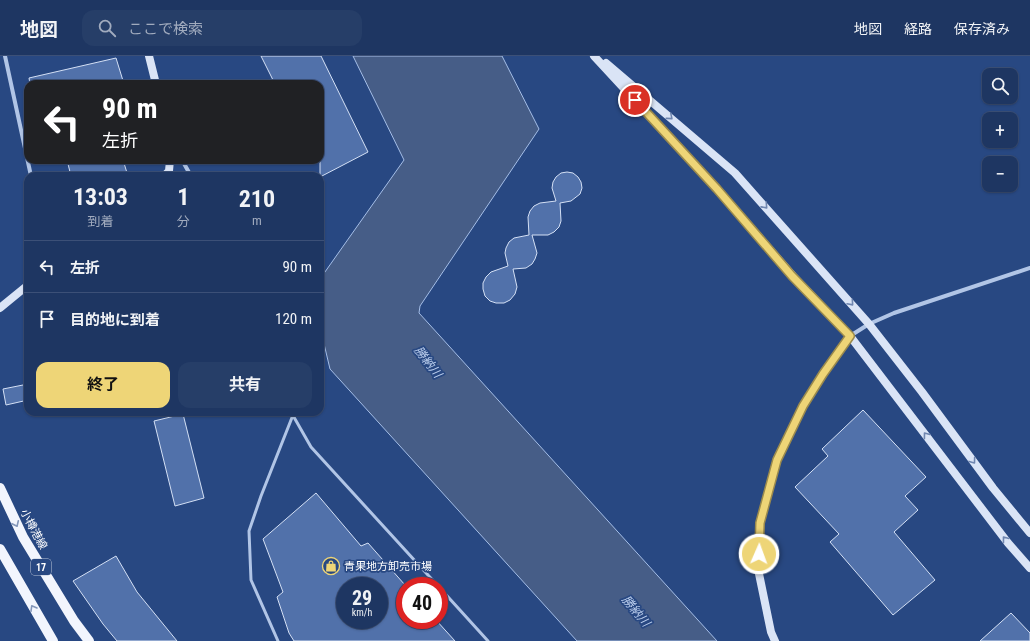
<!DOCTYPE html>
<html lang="ja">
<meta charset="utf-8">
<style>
:root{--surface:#1e3662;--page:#263e68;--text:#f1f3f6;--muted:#a1abbe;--line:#3c5077;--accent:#eed577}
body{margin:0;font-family:"Roboto Condensed","Noto Sans JP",sans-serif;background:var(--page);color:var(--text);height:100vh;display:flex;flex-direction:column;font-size:15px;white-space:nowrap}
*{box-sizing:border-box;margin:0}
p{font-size:13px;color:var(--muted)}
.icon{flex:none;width:22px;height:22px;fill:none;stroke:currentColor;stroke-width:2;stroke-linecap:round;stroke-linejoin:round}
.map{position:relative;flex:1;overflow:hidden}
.side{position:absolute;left:24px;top:116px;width:300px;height:244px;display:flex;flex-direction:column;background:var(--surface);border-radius:12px;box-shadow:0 1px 3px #0004,0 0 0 1px var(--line)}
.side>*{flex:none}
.banner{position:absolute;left:24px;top:24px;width:300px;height:84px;border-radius:12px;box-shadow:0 1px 3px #0004,0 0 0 1px var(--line);background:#202124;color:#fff;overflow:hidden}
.fabs{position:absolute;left:982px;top:12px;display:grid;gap:8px}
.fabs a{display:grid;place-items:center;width:36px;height:36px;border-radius:8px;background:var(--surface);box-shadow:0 1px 3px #0004,0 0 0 1px var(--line);font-size:20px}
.speed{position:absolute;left:336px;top:521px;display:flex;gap:8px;font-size:20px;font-weight:700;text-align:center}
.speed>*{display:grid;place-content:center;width:52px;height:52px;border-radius:50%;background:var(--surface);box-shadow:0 1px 3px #0004,0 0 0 1px var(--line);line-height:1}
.speed small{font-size:10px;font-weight:400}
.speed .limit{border:6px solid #d22;background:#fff;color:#111}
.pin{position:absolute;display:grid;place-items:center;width:34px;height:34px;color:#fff;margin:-17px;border:2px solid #fff;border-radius:50%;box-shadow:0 1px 4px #0007}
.me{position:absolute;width:44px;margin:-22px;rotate:2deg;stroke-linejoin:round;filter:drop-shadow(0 0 3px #0008)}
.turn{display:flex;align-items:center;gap:14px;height:84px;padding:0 12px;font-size:18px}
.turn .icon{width:52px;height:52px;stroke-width:2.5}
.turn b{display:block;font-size:28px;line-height:34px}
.eta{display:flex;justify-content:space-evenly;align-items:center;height:68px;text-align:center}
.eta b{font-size:24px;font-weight:700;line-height:28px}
.action{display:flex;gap:8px;margin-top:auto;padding:8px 12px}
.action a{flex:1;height:46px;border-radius:12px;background:var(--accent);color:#111;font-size:16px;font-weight:700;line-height:46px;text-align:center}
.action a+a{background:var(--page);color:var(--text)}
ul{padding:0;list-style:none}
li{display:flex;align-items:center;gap:12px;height:52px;padding:0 12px;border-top:1px solid var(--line)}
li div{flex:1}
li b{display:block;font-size:15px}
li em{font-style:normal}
header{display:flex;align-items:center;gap:24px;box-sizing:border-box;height:56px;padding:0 20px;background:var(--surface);border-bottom:1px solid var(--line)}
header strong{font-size:19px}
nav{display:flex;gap:22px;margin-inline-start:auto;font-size:14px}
.search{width:280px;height:36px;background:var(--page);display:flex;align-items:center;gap:10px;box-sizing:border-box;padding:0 14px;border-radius:12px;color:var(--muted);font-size:15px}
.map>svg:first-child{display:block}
.water{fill:#465d87;stroke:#a5bee7}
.building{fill:#5171aa;stroke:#d4e0f5;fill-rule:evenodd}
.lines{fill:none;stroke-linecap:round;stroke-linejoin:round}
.lane{stroke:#b1c5e6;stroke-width:3}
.street{stroke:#b1c5e6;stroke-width:4}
.secondary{stroke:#dae4f6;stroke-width:8}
.primary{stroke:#f2f5fd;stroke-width:10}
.oneway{stroke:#6f86b0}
.oneway2{stroke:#8396b9}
.route-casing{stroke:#9b8a4d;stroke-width:10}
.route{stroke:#eed577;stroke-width:7}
.labels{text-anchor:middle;stroke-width:3.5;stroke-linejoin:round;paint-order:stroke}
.shield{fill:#284882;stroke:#bec8da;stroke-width:1}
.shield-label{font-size:10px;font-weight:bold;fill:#fff}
.street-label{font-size:11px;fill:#fff;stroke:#284882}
.poi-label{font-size:11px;fill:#fff;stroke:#284882;text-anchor:start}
.water-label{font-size:12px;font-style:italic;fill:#bccfee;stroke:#284882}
</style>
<header>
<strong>地図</strong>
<div class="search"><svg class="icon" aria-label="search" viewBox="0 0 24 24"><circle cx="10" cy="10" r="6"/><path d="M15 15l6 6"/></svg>ここで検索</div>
<nav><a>地図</a><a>経路</a><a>保存済み</a></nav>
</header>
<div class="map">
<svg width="1030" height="585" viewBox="0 0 1030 585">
<rect width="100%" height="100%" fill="#284882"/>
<path class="water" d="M353 0H502L539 73 420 250 419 257 717 585H577L330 313 320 271V223L404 104Z"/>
<path class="building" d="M261 0H321L368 96 320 121V28H275Z
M116 2 124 28H30L29 22Z
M67 104H123L128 120H71Z
M567 116 573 117 578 121 581 126 582 132 580 138 571 145 560 147 561 165 559 171 554 176 548 179H532L537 197 535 203 532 208 526 212 513 213 517 231 515 238 510 244 504 247H496L490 245 485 240 483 233V227L486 221 491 216 508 210 505 197 506 192 509 186 514 182 529 179 528 161 530 155 534 150 540 147 556 145 552 132 553 126 556 121 561 117Z
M28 328V344L6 349 3 333Z
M863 354 926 421 905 440 918 454 894 476 935 524 893 559 830 486 839 478 795 431 828 400 822 393Z
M183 358 204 442 175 450 154 365Z
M316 437 361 490 368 487 405 529V564H436L455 585H294L289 577 277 541 283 536 263 483ZM345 530H379V564H345Z
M116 500 137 536 177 585H117L103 568 73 525Z
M1011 557 1030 577V585H980Z"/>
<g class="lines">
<path class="lane" d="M291 356 311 391 438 530
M439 531 488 585
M278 585 251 524 249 475 261 440 293 359"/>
<path class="street" d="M5 0 31 120
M182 104 191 120
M850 280 869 268 894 257 1030 212"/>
<path class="secondary" d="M149 0 156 28
M594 0 717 133 793 220 850 280 1008 487 1030 512
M606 7 735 117 869 268 922 336 993 432 1030 477
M164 120 169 115 170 104
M0 252 28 229
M775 585 771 576 758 513 760 467 777 403 803 350 823 318 850 280"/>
<path class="primary" d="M0 432 23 481 74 565 89 585
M0 493 53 585"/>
</g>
<defs><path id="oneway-chevron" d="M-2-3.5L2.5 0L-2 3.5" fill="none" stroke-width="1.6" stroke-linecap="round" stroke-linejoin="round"/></defs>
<g class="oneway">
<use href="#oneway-chevron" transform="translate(670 61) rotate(41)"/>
<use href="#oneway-chevron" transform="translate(765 150) rotate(48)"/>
<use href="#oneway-chevron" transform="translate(851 247) rotate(49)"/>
<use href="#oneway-chevron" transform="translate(926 379) rotate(-127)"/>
<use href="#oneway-chevron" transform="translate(973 405) rotate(54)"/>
<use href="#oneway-chevron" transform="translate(1005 483) rotate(-128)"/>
</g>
<g class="oneway2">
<use href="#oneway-chevron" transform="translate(16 468) rotate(65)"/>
<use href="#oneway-chevron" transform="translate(33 552) rotate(-120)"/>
</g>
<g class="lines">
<g class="route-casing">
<path id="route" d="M635 44 717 133 792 220 850 280 823 318 803 350 777 404 760 467 759 498"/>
</g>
<use href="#route" class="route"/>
</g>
<defs>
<g id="shop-ring" transform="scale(0.9)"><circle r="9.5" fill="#284882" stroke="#eed577" stroke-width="1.5"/><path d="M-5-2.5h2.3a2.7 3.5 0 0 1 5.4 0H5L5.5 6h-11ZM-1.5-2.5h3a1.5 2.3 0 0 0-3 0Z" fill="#eed577"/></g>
</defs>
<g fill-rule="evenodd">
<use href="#shop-ring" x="331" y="510"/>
</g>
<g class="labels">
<rect class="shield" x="31" y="503" width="20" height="16" rx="3"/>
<g class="shield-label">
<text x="41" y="515">17</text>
</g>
<g class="street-label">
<text transform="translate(34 473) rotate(62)" y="4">小樽港線</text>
</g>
<g class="poi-label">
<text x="344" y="514">青果地方卸売市場</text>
</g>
<g class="water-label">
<text transform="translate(428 306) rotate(52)" y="4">勝納川</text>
<text transform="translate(636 555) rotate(50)" y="4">勝納川</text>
</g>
</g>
</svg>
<div class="fabs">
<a><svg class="icon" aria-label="search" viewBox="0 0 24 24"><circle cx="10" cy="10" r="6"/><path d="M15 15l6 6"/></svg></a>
<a>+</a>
<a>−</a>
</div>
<div class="speed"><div>29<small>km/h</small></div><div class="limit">40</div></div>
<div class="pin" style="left:635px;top:44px;background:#d93025"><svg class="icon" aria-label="arrive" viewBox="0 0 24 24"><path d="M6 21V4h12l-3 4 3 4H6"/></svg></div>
<svg class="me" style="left:759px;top:498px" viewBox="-20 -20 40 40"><circle r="17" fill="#eed577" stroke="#fff" stroke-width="3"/><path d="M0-11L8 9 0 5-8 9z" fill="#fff"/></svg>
<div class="banner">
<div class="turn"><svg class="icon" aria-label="left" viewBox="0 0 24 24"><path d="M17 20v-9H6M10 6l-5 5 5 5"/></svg><div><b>90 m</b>左折</div></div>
</div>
<section class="side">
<div class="eta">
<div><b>13:03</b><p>到着</p></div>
<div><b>1</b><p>分</p></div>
<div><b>210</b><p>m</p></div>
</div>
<ul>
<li><svg class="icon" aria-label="left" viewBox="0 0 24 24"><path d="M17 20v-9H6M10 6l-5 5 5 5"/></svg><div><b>左折</b></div><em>90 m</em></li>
<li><svg class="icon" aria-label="arrive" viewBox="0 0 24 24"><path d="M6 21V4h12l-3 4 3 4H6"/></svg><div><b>目的地に到着</b></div><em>120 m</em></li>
</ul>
<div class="action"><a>終了</a><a>共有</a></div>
</section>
</div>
